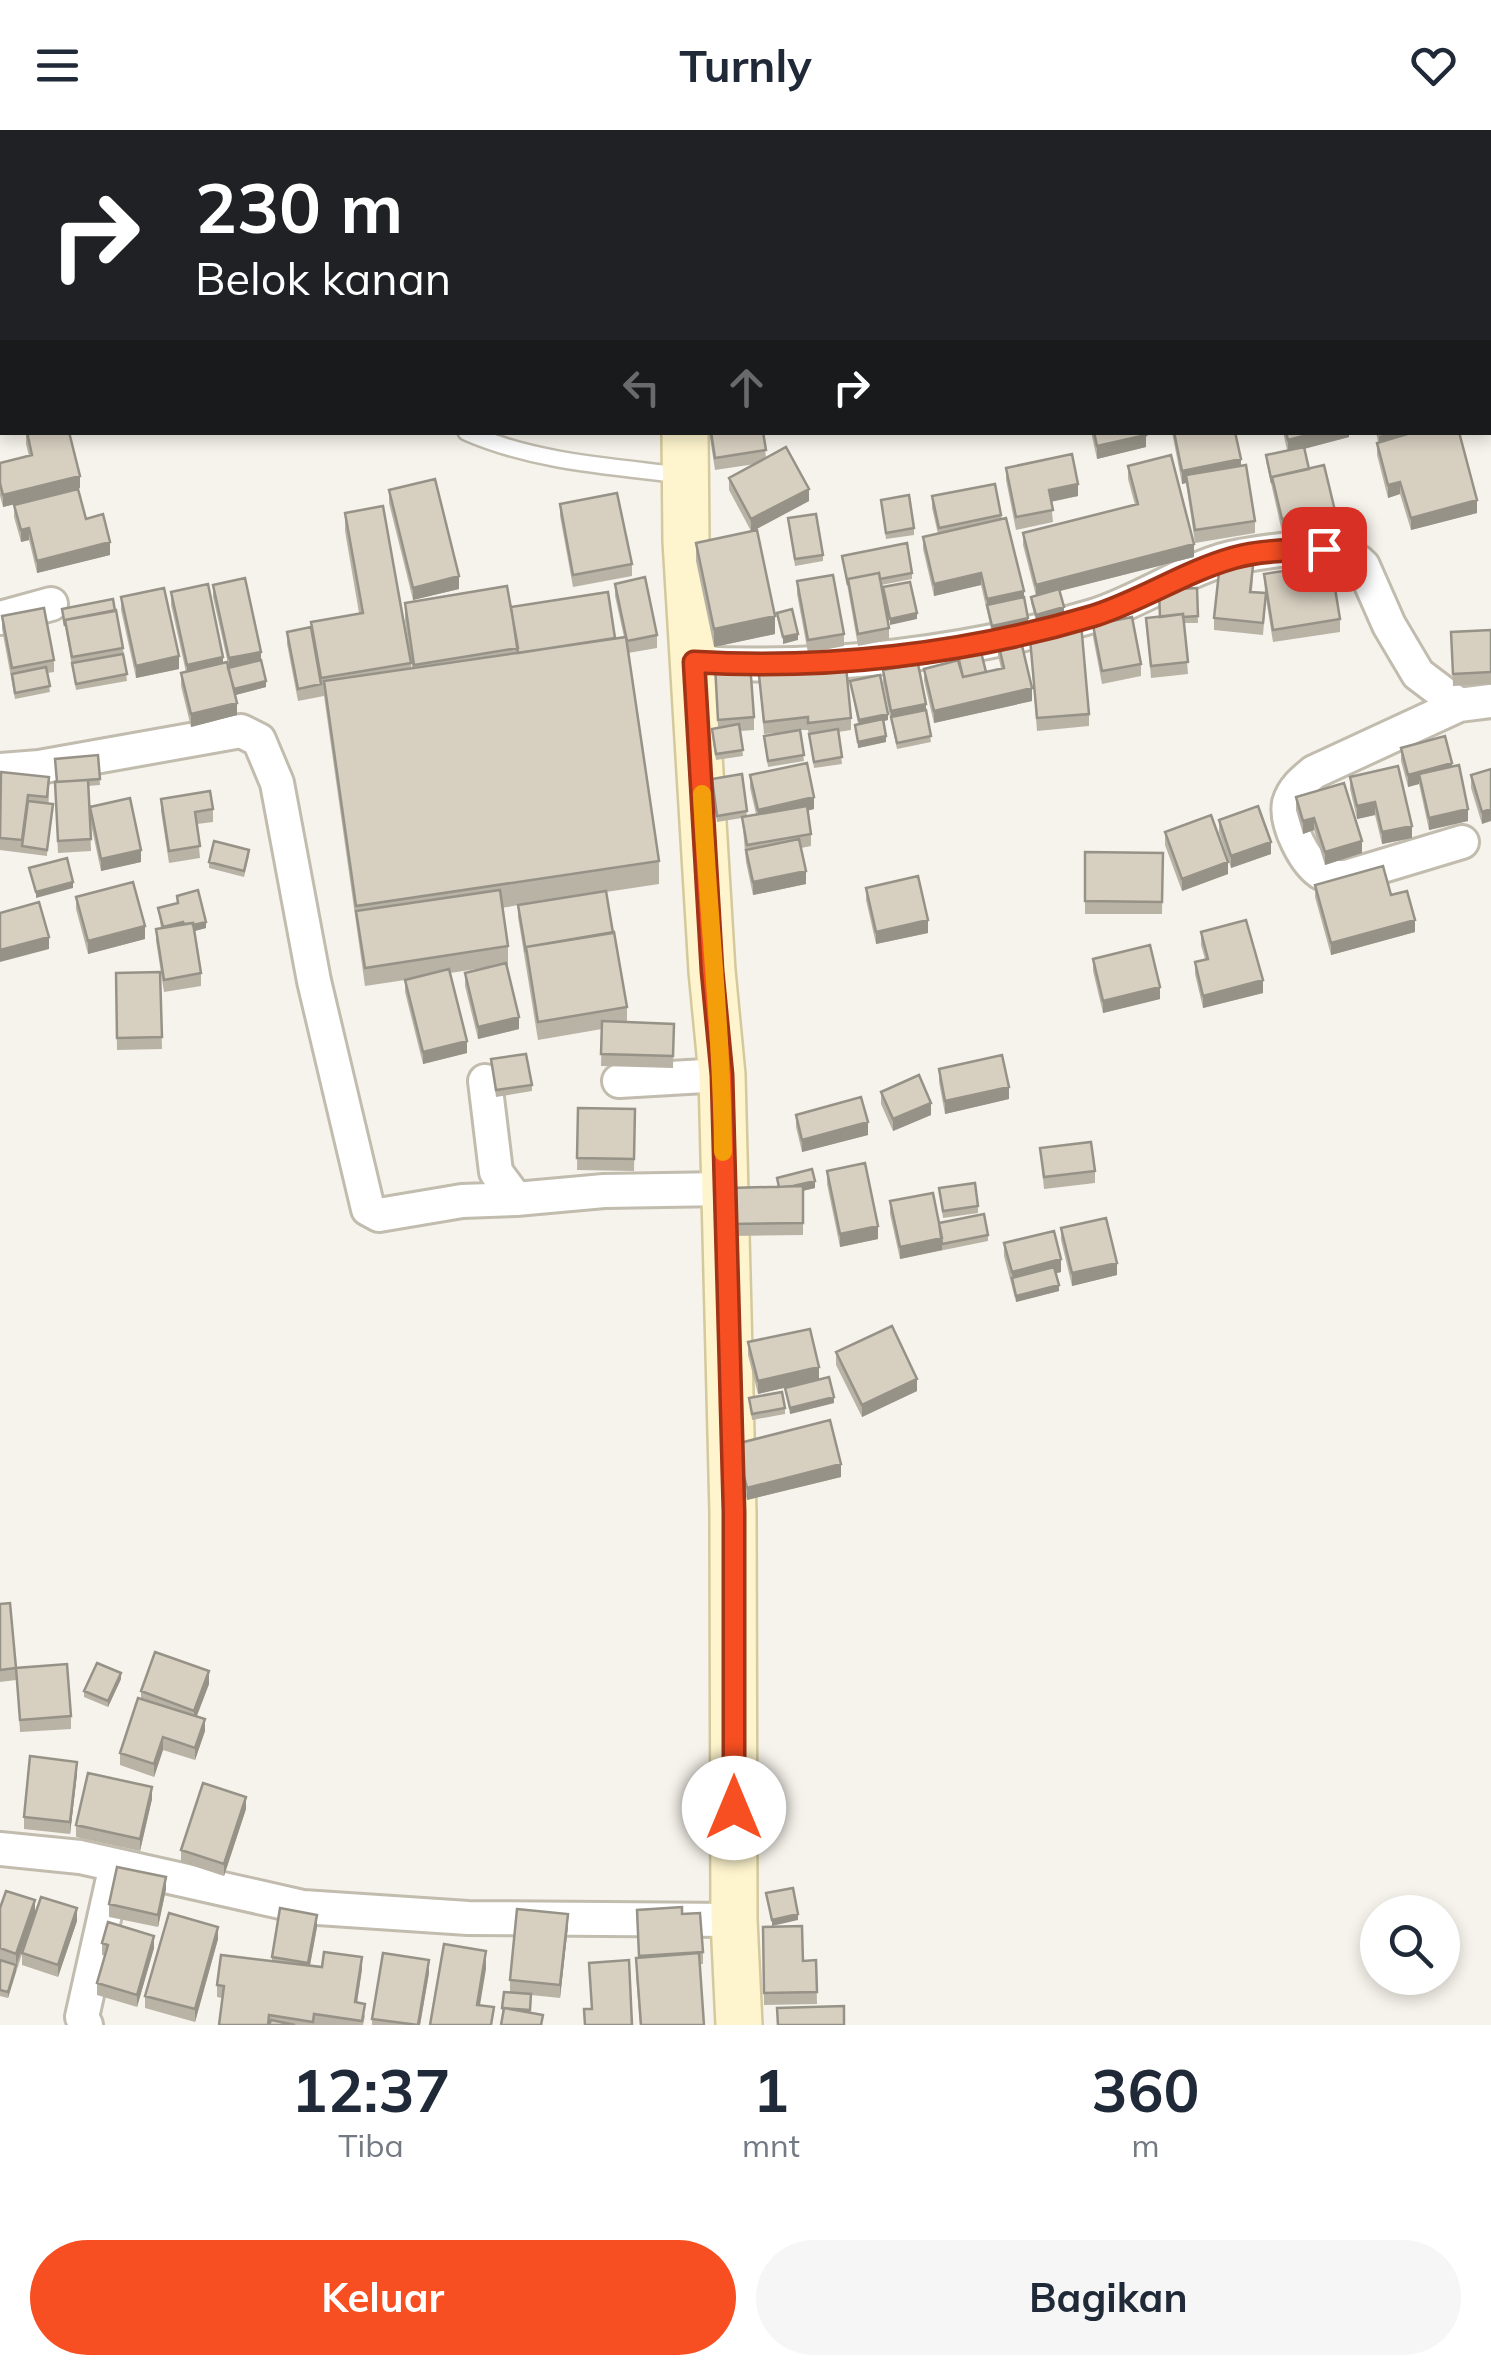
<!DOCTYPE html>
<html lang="id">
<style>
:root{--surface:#fff;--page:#f6f6f7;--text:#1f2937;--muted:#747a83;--accent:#f74f22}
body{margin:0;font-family:Mulish,sans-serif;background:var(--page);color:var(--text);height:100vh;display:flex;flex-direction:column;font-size:38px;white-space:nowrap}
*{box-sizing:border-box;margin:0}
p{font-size:32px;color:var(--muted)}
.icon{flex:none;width:55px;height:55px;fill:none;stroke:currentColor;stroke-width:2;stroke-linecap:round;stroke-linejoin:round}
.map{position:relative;height:1895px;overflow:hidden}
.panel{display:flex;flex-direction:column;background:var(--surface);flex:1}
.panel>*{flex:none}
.top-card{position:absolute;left:0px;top:0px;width:1492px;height:305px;box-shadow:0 5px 15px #0003;background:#202124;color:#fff;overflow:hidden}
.controls{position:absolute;left:1360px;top:1765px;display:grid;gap:20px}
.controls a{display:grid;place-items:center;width:100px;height:100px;border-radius:50%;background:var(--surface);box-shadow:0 5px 15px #0003;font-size:50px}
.pin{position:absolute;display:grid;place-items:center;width:85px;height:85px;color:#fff;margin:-42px;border-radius:20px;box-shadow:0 5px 15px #0006}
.me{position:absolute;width:110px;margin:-55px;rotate:0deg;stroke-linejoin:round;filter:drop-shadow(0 0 8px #0008)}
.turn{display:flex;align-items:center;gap:35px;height:210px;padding:0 30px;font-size:45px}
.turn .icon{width:130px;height:130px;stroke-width:2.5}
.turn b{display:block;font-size:70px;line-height:85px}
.lanes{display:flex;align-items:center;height:95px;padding:0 30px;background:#0003;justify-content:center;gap:50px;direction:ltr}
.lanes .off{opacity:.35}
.eta{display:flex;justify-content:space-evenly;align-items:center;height:170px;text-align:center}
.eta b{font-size:60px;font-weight:700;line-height:70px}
.action{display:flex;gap:20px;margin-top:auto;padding:20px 30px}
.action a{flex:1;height:115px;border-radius:60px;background:var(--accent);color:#fff;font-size:40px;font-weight:700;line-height:115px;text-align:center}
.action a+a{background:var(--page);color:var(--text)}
header{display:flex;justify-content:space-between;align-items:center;height:130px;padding:0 30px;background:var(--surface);font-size:45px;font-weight:700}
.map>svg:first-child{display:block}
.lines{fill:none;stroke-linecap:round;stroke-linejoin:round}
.lane-casing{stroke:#c1bcae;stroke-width:20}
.street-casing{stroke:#c1bcae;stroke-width:38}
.secondary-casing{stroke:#d4c99c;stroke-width:50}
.lane{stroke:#fff;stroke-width:15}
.street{stroke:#fff;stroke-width:32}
.secondary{stroke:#fef5ce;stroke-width:45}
.wall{fill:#b9b3a6}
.shaded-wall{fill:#969287}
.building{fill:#d7d0c1;stroke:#969287;stroke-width:2.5}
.route-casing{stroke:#a13316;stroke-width:25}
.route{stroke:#f74f22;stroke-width:18}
.slow{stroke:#f59e0b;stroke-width:18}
</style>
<header><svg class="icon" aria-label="menu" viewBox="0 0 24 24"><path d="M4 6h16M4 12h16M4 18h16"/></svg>Turnly<svg class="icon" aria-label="heart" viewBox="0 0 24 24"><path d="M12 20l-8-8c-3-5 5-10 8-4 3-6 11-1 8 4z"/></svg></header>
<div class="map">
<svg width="1491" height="1895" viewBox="0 0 1491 1895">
<rect width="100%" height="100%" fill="#f6f3ec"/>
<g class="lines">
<g class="lane-casing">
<path id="lane" d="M466 302C535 332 607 336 681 345"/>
</g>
<g class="street-casing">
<path id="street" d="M1440 0 1441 2
M1490 79H1491
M0 488 51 474
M694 533C826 540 966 524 1093 486 1140 472 1195 433 1240 426 1275 420 1338 408 1363 436L1389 495 1418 544 1459 575 1491 571
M1459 575 1314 642C1303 651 1293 659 1289 673 1285 694 1305 734 1323 744 1330 748 1338 747 1346 747L1462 712
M0 640 39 637 241 601 259 610 277 653 314 851 368 1079 379 1085 462 1071 516 1069
M485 951 496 1042 516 1069 604 1061 724 1059
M619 951 722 945
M0 1719 80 1727 303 1777 468 1788 734 1790
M86 1895 82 1887 116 1735"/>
</g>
<g class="secondary-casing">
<path id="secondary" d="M666 0V2
M685 302 686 411 712 841 722 945 733 1383 734 1790 739 1895"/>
</g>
<use href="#lane" class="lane"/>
<use href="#street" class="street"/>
<use href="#secondary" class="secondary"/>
</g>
<path class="wall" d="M1319 0H1394V2H1319Z
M26 302 80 358 3 377 0 366V333L29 326 26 314Z
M709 302H763L766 328 809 371 753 401 775 504 714 517 696 431V413L751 401 729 360V348L755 334 715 340Z
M1091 302H1145L1146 317 1097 329Z
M1172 302H1235L1241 336 1255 391V403L1195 413 1186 353 1182 354Z
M1283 302H1349V307L1304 319 1309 339 1337 401 1305 408 1302 397 1282 402 1266 331V325L1287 320Z
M1376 302H1408L1477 383 1411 400 1400 364 1388 368 1377 325V313L1378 312Z
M1128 336 1194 427 1060 461 1064 483 1036 491 1031 473V467L1036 466 1023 415V403L1135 375 1128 349Z
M1006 338 1078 366 1051 372 1053 392 1016 400 1006 350Z
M389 360 459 459 413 470 389 373Z
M932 366 1001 385 1024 467 1028 495 992 503 981 455 934 466 923 419V407L938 404 932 378Z
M881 370 914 398V405L886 409Z
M560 374 632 434V446L573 457 560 386Z
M14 375 86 389 110 425 37 443 29 410 21 412 14 387Z
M345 383 411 533V538H412L405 491V473L511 477 615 508 624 507 615 466V454L657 505V518L628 523 659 731V754L606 762 627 877V892L674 894 673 938 601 936 602 899 538 910 518 787V775L502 778 508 816V835H507L519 899 478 909 465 856V843L490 837 450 843 467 923 423 934 405 862V850L365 856 324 566 298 571 287 514V502L311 497V492L359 483 345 401Z
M788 388 823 425V431L795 436Z
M842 426 912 443V449L881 455 889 498V510L858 516Z
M1264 444 1340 489V502L1273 512 1266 469 1263 505 1214 500V488L1253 448 1252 462 1265 463Z
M797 451 844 504V516L808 523 797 464Z
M213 455 261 532 266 557 235 565 237 585 191 597 181 556V543L186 542 171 475V462L223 533 229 538 213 467Z
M1197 458 1198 493H1184L1188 544 1151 548 1146 488 1159 487Z
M121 467 179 539 136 548 121 480Z
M62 479 123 518 127 551 76 560Z
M2 486 54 530V542L47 543 50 562 15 569 2 499Z
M1093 495 1141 534V546L1102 554 1093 507Z
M1029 497 1089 584V596L1037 601Z
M1491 500V554L1453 556 1451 502Z
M998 512 1032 571 934 593 924 551V539L956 531V524L986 542 1001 538 998 525Z
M715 535 754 587V600L740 601 743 626 716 630 712 605V599L718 598Z
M758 536 851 588V600L838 602 842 634 814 638 808 600H800L804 631 768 637 764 606 790 602 764 604Z
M883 540 926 580 931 612 897 619 883 553Z
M850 551 888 590 884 591 886 612 858 618 855 595 858 594Z
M1401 618 1452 636 1468 691 1429 700 1419 654 1408 657 1401 631Z
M98 625 100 655 88 656 90 677 141 732 101 741 90 690 91 721 58 723 55 664Z
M1491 639 1482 694 1471 658V645Z
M742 644 747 686 756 684 750 658V645L814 679 807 681 811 704V716L801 718 806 754 753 765 746 732 742 688 717 692 712 655V649Z
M0 646 49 660 47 726 0 720Z
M1350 647 1412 708 1382 714 1375 685 1357 689 1350 659Z
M1296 667 1362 723 1325 735 1314 700 1303 704 1296 680Z
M161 669 213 679V692L197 694 200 728 169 733 161 681Z
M1219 690 1271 724 1231 738 1219 702Z
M1165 702 1228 744 1182 761 1165 715Z
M1085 722 1163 723 1162 784H1085Z
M249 726 244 747 209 738V732Z
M1315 755 1391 765 1415 802 1331 825 1315 767Z
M866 758 928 803 876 814 866 770Z
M177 766 206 798 194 801 201 843V856L164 862 156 811V799L161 798 158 778 177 773Z
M76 767 145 809 88 824 76 779Z
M1201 802 1263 863 1203 878 1195 844V832L1205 829 1201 815Z
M1093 829 1160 869 1103 883 1093 841Z
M160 842 162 919 117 920 116 843Z
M491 929 532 955V961L496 967Z
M939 939 1009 969 945 984 939 952Z
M881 962 931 985 893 1001 881 974Z
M578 978 635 979 634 1041 577 1040Z
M796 985 868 1005 802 1022 796 997Z
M1040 1018 1095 1041V1053L1044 1059Z
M827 1041 878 1109 840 1117 827 1054Z
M777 1048 815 1058 803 1061V1105L731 1106V1058L777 1057Z
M939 1058 978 1076V1083L943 1088Z
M890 1071 939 1093 988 1105V1111L900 1129 890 1084Z
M1061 1098 1117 1145 1072 1156 1061 1110Z
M1004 1113 1061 1142 1056 1143 1059 1161 1016 1172 1004 1126Z
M748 1212 819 1249 834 1273 790 1284 785 1258 816 1250 758 1264 748 1225Z
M836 1222 917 1261 862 1287 836 1235Z
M749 1268 785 1278V1284L752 1290Z
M736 1314 841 1347 747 1370 736 1326Z
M0 1474 16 1538V1550L0 1552Z
M16 1538 71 1586V1599L20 1602Z
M121 1549 108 1577 84 1567V1561Z
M209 1554 197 1586 205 1601 195 1630 163 1620 154 1647 120 1635V1623L141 1568V1561Z
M77 1644 70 1704 24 1699V1687Z
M152 1669 140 1721 76 1707V1695Z
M246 1679 224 1746 181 1732V1720Z
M166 1759 158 1797 109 1787V1774Z
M0 1778 35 1783 8 1868 0 1866Z
M637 1780 682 1784 703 1822V1834H700L704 1895H640L636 1846V1828H639Z
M77 1791 58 1847 22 1835V1823Z
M568 1796 560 1868 531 1865 530 1883 543 1895 502 1884 504 1862H510V1850Z
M317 1797 310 1836 362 1839 357 1873 365 1886 363 1895H219L222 1868 217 1867V1855L272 1831V1827Z
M763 1797 803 1831 816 1830 817 1874 764 1875Z
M218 1809 195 1892 145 1878V1866Z
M102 1813 154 1818 137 1877 97 1865V1853L105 1826 102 1825Z
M429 1843 420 1895H372V1889Z"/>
<path class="shaded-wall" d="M1319 302H1349V307L1288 323V310Z
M1395 302H1408V312L1379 318V306Z
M1146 305V317L1097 329V316Z
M1241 329V341L1186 345V353L1182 354V341Z
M80 346V358L3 377V365Z
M1400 352V364L1388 368V355Z
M1078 354V366L1049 372V360Z
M809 359V371L751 402V389Z
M1477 370V383L1411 400V388Z
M1302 385V397L1282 402V389Z
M1337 389V401L1305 408V396Z
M29 398V410L21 412V400Z
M110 412V425L37 443V431Z
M1194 414V427L1036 467V455Z
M981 443V455L934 466V454Z
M459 446V459L413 470V458Z
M1024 461V473L987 475V469Z
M1064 477V483L1036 491V485Z
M917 483V489L890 495V489Z
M775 486V504L714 517V499Z
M1028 488V495L992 503V496Z
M798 504V510L783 514V507Z
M261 522V534L229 541V528Z
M179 526V539L136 548V536Z
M223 527V539L187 547V535Z
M266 551V557L232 566V560Z
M1032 558V571L934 593V581Z
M237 573V585L191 597V584Z
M926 574V586L891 587V581Z
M888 584V590L859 596V590Z
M886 606V612L858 618V612Z
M1452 633V645L1419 644V654L1408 657V645Z
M814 667V679L758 692V680Z
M1375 672V685L1357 689V676Z
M1468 679V691L1429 700V688Z
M1491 679V691L1482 694V682Z
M1314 688V700L1303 704V691Z
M1412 696V708L1382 714V702Z
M1362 711V723L1325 735V722Z
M1271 712V724L1231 738V726Z
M141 720V732L101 741V729Z
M1228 732V744L1182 761V749Z
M806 741V754L753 765V752Z
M73 752V758L36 768V762Z
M928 790V803L876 814V802Z
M1415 790V802L1331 825V813Z
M206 792V798L184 804V798Z
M145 796V809L88 824V811Z
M49 807V819L0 832V820Z
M1263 850V863L1203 878V866Z
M1160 857V869L1103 883V871Z
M519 887V899L478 909V897Z
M467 911V923L423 934V922Z
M1009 957V969L945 984V971Z
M931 973V985L893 1001V989Z
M868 992V1005L802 1022V1010Z
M815 1051V1058L780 1066V1060Z
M878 1096V1109L840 1117V1104Z
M942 1108V1120L900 1129V1117Z
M1061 1129V1142L1013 1154 1012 1142Z
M1117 1133V1145L1072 1156V1143Z
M1059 1155V1161L1016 1172V1166Z
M819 1237V1250L758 1264V1251Z
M917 1249V1261L862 1287V1275Z
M834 1267V1273L790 1284V1278Z
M841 1334V1347L747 1370V1358Z
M209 1541V1554L194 1593V1581Z
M121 1543V1549L108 1577V1571Z
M205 1589V1601L195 1630V1618Z
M163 1607V1620L154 1647V1634Z
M77 1632V1644L70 1704V1692Z
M152 1657V1669L140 1721V1709Z
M246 1667V1679L224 1746V1734Z
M166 1747V1759L158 1797V1785Z
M35 1770V1783L16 1836V1824Z
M77 1778V1791L58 1847V1835Z
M568 1784V1796L560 1868V1855Z
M798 1784V1790L772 1796V1790Z
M317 1785V1797L308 1845V1833Z
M218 1797V1809L195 1892V1879Z
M154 1806V1818L137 1877V1865Z
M486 1821V1839L477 1893V1875Z
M362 1827V1839L355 1885V1872Z
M429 1830V1843L420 1895H418Z
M16 1835V1841L8 1868V1862Z"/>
<path class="building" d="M582 0H624V2H582Z
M697 0H744L745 2H698Z
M1333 0H1392L1391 2H1345Z
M1490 80H1491L1490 143Z
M27 302H69L80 346 3 365 0 353V333L32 325Z
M711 302H763L766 320 715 328Z
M1094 302H1145L1146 305 1097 316Z
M1174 302H1235L1241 329 1182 341Z
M1286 302H1319L1288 310Z
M1414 302H1459L1477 370 1411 388 1400 352 1388 355 1377 313Z
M786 317 809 359 751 389 729 348Z
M1304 317 1309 339 1272 347V353L1266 325Z
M1072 324 1078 354 1049 360 1053 380 1016 387 1006 338Z
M1171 325 1194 414 1036 455 1023 403 1138 374 1128 336Z
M1246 335 1255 391 1195 400 1186 345Z
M1324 335 1337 389 1305 396 1302 385 1282 389 1272 347Z
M435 349 459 446 413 458 389 360Z
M995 354 1001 385 939 398 932 366Z
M78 359 86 389 103 384 110 412 37 431 29 398 21 400 14 375Z
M617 363 632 434 573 445 560 374Z
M909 365 914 398 886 403 881 370Z
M383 376 411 533 321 548 311 492 363 483 345 383Z
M816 384 823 425 795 429 788 388Z
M1006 388 1024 461 987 469 981 443 934 454 923 407Z
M757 400 775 486 714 499 696 413Z
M907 413 912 443 880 449 879 443 848 449V455L842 426Z
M1220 433 1253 436 1250 462 1266 463 1263 493 1214 488Z
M1331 434 1340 489 1273 500 1264 444Z
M879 443 889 498 858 504 848 449Z
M833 445 844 504 808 510 797 451Z
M645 447 657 505 627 511 615 454Z
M245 448 261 522 229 528 213 455Z
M910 452 917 483 890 489 883 457Z
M208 454 223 527 187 535 171 462Z
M507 456 518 518 414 535 405 473Z
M164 458 179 526 136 536 121 467Z
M1197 458 1198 486 1183 487V484L1160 487 1159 460Z
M1059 459 1064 477 1036 485 1031 467Z
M608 462 615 508 518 523 511 477Z
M1024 467 1028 488 992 496 987 475Z
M113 469 115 481 65 490V496L62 479Z
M44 478 54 530 12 538 2 486Z
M792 479 798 504 783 507 777 483Z
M116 480 123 518 72 527 65 490Z
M1183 484 1188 532 1151 536 1146 488Z
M1132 487 1141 534 1102 541 1093 495Z
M1081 493 1089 584 1037 588 1029 497Z
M311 497 321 554 298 559 287 502Z
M1491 500V542L1453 544 1451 502Z
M626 507 659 731 356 776 324 551Z
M1020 507 1032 558 934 581 924 539 959 530 963 547 1004 538 998 512Z
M980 518 986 542 963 547 956 524Z
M123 524 127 544 76 554 72 533Z
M845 526 851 588 808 593V587L764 592 758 536Z
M261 530 266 551 234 559 228 538Z
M227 532 237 573 191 584 181 543Z
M750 533 754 587 718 590 715 535Z
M918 534 926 574 891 581 883 540Z
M46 537 50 556 15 563 12 544Z
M880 545 888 584 859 590 850 551Z
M926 580 931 606 897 613 891 587Z
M883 589 886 606 858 612 855 595Z
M739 594 743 620 716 624 712 599Z
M838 599 842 627 814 632 809 604Z
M800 600 804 625 768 631 764 606Z
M1445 606 1452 633 1408 645 1401 618Z
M98 625 100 649 57 652 55 629Z
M807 633 814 667 758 680 750 645Z
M1459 635 1468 679 1429 688 1419 644Z
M1398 636 1412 696 1382 702 1375 672 1357 676 1350 647Z
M1491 639V679L1482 682 1471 645Z
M1 642 49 647 47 667 28 665 22 710 0 708Z
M742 644 747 681 717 686 712 649Z
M88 650 91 709 58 711 55 652Z
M1344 653 1362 711 1325 722 1314 688 1303 691 1296 667Z
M210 661 213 679 195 682 200 716 169 721 161 669Z
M130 668 141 720 101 729 90 677Z
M28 671 53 674 47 720 22 716Z
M807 676 811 704 747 715 742 687Z
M1258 676 1271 712 1231 726 1219 690Z
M1211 685 1228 732 1182 749 1165 702Z
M799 709 806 741 753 752 746 720Z
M214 711 249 720 244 741 209 732Z
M1085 722 1163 723 1162 772 1085 771Z
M67 728 73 752 36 762 29 738Z
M1383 736 1391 765 1407 761 1415 790 1331 813 1315 755Z
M918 746 928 790 876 802 866 758Z
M133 752 145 796 88 811 76 767Z
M198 760 206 792 193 795V793L184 794 183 792 163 797 158 778 178 773 177 766Z
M500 760 508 816 365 838 356 781Z
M606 761 613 803 526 817V822L518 775Z
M39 772 49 807 0 820V783Z
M1246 790 1263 850 1203 866 1195 832 1208 829 1201 802Z
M193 793 201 843 164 850 156 799Z
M614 802 627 877 538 892 526 817Z
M1150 815 1160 857 1103 871 1093 829Z
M506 833 519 887 478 897 465 843Z
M449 839 467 911 423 922 405 850Z
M160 842 162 907 117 908 116 843Z
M602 891 674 894 673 926 601 924Z
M526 924 532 955 496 960 491 929Z
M1002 925 1009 957 945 971 939 939Z
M919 945 931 973 893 989 881 962Z
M861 967 868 992 802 1010 796 985Z
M578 978 635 979 634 1029 577 1028Z
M1091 1012 1095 1041 1044 1047 1040 1018Z
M865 1033 878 1096 840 1104 827 1041Z
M812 1039 815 1051 793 1056 779 1057 777 1048Z
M975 1053 978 1076 943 1081 939 1058Z
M803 1056V1093L731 1094V1058Z
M933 1063 942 1108 900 1117 890 1071Z
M984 1084 988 1105 942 1114 939 1093Z
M1106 1088 1117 1133 1072 1143 1061 1098Z
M1054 1101 1061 1129 1012 1142 1004 1113Z
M1054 1137 1059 1155 1016 1166 1012 1148Z
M892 1196 917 1249 862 1275 836 1222Z
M810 1199 819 1237 758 1251 748 1212Z
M829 1247 834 1267 790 1278 785 1258Z
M782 1262 785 1278 752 1284 749 1268Z
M830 1290 841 1334 747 1358 736 1314Z
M10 1473 16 1538 0 1540V1474Z
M155 1522 209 1541 194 1581 141 1561Z
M97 1533 121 1543 108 1571 84 1561Z
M67 1534 71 1586 20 1590 16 1538Z
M138 1568 205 1589 195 1618 163 1607 154 1634 120 1623Z
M30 1626 77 1632 70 1692 24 1687Z
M88 1643 152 1657 140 1709 76 1695Z
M203 1653 246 1667 224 1734 181 1720Z
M117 1737 166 1747 158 1785 109 1774Z
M793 1758 798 1784 772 1790 766 1763Z
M6 1761 35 1770 16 1824 0 1818V1778Z
M41 1767 77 1778 58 1835 22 1823Z
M682 1777V1784L700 1783 703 1822 639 1826 637 1780Z
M280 1778 317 1785 308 1833 272 1827Z
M517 1779 568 1784 560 1855 510 1850Z
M169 1783 218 1797 195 1879 145 1866Z
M108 1792 154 1806 137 1865 97 1853 108 1815 102 1813Z
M802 1796 803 1831 816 1830 817 1862 764 1863 763 1797Z
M444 1814 486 1821 477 1875 494 1877 491 1895H430Z
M324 1822 362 1827 355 1872 365 1874 362 1891 314 1884 313 1892 269 1885 268 1895H219L224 1856 217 1855 221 1825 322 1837Z
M383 1823 429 1830 418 1895 372 1889Z
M699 1823 704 1895H641L636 1828Z
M0 1830 16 1835 8 1862 0 1860Z
M629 1830 632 1895H585L584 1879H592L589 1833Z
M504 1862 531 1864 530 1880 502 1878Z
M844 1876V1895H778L777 1878Z
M504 1878 543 1885 541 1895H501Z
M271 1890 295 1895H269Z"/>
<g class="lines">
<g class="route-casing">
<path id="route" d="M734 1678V1382L722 945 712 841 694 532C826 540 966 524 1093 486 1141 471 1184 442 1233 428 1260 420 1295 420 1324 419"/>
</g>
<use href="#route" class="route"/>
<path class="slow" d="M702 664C708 783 722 903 723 1022"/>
</g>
</svg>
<div class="controls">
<a><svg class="icon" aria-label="search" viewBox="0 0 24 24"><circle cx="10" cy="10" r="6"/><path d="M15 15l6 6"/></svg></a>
</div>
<div class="pin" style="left:1324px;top:419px;background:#d93025"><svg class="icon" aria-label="arrive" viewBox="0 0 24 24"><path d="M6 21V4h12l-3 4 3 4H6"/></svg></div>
<svg class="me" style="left:734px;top:1678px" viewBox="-20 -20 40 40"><circle r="19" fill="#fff"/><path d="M0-13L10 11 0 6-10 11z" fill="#f74f22"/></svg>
<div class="top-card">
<div class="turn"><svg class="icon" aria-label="right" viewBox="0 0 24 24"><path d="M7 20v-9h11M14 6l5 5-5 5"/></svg><div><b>230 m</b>Belok kanan</div></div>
<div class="lanes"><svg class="icon off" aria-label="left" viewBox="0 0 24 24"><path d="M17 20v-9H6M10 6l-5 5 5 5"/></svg><svg class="icon off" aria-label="ahead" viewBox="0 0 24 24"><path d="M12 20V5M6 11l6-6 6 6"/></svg><svg class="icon" aria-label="right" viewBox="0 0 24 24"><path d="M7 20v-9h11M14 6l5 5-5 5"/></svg></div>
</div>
</div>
<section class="panel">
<div class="eta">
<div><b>12:37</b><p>Tiba</p></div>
<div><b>1</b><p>mnt</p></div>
<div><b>360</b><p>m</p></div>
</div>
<div class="action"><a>Keluar</a><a>Bagikan</a></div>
</section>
